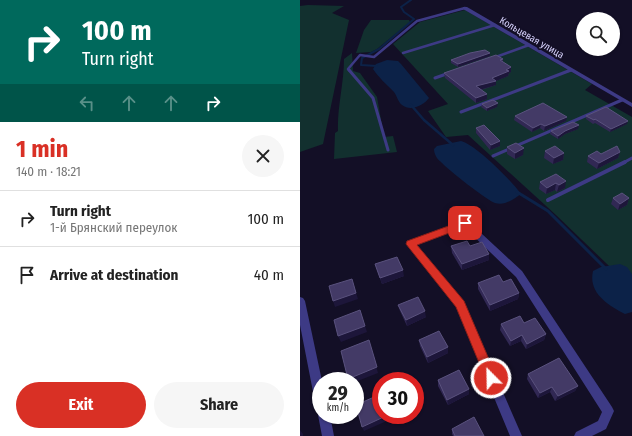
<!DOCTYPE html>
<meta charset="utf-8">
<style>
:root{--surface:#fff;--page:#f6f6f6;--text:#222;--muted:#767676;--line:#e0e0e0;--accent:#d93025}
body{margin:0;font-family:"Fira Sans Condensed",sans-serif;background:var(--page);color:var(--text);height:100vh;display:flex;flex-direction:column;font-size:15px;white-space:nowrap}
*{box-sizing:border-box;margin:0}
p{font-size:13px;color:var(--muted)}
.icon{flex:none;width:22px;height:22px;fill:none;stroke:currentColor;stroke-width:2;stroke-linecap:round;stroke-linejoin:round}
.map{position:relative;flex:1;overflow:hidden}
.panel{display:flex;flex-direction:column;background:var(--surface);width:300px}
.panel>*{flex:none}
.banner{background:#00695c;color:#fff;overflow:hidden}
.buttons{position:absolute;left:276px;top:12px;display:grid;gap:8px}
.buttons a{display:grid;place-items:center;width:44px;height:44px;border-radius:50%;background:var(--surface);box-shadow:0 1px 3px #0004;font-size:20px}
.speed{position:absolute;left:12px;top:372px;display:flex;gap:8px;font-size:20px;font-weight:700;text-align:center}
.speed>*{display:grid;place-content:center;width:52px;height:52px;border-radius:50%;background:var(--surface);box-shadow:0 1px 3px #0004;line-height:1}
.speed small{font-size:10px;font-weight:400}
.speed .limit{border:6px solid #d22;background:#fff;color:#111}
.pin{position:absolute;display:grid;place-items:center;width:34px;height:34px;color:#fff;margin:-17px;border-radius:8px;box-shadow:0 2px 6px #0006}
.me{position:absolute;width:44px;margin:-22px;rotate:337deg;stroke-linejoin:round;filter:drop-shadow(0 0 3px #0008)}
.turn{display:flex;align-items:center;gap:14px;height:84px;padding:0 16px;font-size:18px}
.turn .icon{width:52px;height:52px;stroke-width:2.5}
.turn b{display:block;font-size:28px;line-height:34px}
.lanes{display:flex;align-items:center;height:38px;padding:0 16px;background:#0003;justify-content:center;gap:20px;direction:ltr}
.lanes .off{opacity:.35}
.round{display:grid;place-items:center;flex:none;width:42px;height:42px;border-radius:21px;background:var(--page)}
.head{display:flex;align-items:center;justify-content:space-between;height:68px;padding:0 16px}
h1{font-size:24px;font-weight:700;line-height:30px;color:var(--accent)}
.button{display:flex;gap:8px;margin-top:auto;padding:8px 16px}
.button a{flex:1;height:46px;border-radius:24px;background:var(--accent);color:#fff;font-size:16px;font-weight:700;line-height:46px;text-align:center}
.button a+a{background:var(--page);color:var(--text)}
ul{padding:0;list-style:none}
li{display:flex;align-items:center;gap:12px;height:56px;padding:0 16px;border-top:1px solid var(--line)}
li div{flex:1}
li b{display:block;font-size:15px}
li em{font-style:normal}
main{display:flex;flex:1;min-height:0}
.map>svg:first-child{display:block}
.green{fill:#12302f}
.water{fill:#0c2248}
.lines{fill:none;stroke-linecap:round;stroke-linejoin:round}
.stream-far2{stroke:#0c2248;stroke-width:2}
.stream-far1{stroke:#0c2248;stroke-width:2.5}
.stream{stroke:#0c2248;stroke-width:3}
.lane-far2{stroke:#3d3a85;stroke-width:2.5}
.lane-far1{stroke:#3d3a85;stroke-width:3}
.lane{stroke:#3d3a85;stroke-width:4}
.street{fill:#3d3a85;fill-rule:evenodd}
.wall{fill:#312854}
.shaded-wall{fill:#1d163a}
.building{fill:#433a66;stroke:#5a527e}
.route{fill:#d93025;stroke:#8d1f18}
.labels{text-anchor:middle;stroke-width:3.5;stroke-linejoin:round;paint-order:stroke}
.far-street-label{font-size:10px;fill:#d9d4ff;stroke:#130f26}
</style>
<main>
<section class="panel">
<div class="banner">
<div class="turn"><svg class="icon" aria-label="right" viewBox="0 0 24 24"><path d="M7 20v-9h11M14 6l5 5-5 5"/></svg><div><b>100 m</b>Turn right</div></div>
<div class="lanes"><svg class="icon off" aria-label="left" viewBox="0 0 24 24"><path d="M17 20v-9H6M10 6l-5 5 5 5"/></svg><svg class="icon off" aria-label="ahead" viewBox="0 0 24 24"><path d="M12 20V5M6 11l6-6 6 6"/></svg><svg class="icon off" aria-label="ahead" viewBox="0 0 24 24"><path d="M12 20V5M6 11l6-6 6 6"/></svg><svg class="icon" aria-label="right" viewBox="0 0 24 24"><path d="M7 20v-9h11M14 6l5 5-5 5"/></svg></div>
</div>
<div class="head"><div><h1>1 min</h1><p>140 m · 18:21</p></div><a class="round"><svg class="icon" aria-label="close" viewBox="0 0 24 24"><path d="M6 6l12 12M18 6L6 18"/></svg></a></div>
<ul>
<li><svg class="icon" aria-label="right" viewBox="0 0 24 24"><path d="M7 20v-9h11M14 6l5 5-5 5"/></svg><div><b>Turn right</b><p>1-й Брянский переулок</p></div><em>100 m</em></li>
<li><svg class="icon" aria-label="arrive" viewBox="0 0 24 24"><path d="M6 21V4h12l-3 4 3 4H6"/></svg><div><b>Arrive at destination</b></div><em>40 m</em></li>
</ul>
<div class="button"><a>Exit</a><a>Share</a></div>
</section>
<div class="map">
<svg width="332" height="436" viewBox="0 0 332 436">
<rect width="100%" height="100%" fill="#130f26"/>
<path class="green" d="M8 5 44 6 32 13 49 20 23 144 0 152V6Z
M165 10 292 84 285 90 332 117V288L256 215 168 135 146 137 128 111 148 104 93 44 120 22Z
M71 20H109L110 22 77 49 71 52 56 53 64 30Z
M52 53 53 71 60 73 77 97 84 137 93 136 97 152 34 159 35 133 38 131C37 108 44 83 44 59Z"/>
<path class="water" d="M87 60 98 61 101 64 129 98C124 105 111 112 102 105 98 102 97 96 94 92 86 84 79 78 73 69L76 64Z
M161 141C175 144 212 181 221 194 214 199 205 206 195 203 188 201 147 169 141 162 137 159 134 154 134 149L137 146Z
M320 264 327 267 332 274V312L325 314C308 305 288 293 293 271L301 267Z"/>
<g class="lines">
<path class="stream-far2" d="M77 66 61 65 62 58 79 49 114 19 104 12 101 7 111 0"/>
<path class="stream-far1" d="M111 105 124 120 153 145"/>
<path class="stream" d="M217 192 248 211 306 269"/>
<path class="lane-far2" d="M103 53 195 25
M193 58 229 45
M50 71 48 69 60 55 74 57 117 21 165 8
M268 71 271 70"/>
<path class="lane-far1" d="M49 70 73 98 88 150
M135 78 149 73
M161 112 271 70
M193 156 322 100
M323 163 332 158"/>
<path class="lane" d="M248 200 325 162"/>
<path class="street" d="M163 7H167L332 103V107L163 9Z
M165 220 168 221 222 271 312 407 314 411 306 429 292 436H274L276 432 298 421 302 412 216 277 164 227 117 245 163 301 222 436H210L156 306 107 244 108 242Z
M0 297 3 298 5 301 22 381H21V408L17 406 15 402 0 325Z
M20 411H21V415H30L34 436H22L18 415Z"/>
</g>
<path class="wall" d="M190 56 158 67 151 63V60Z
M203 59V62L211 67V72L209 73 208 76 196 81V85L181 90 187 99 176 103 145 78 144 73Z
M182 104 197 107 187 111 181 107Z
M215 116 266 121 244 131 240 128 232 132 214 120Z
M286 116 327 124 310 132 295 123 293 124 286 119Z
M176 128 200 141V146L190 150 176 133Z
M278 129 265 134 258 139 250 134 251 131Z
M207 147 223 155 215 159 207 154Z
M245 151 264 153 263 160 253 164 244 158Z
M320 152 318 158 297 169 287 162 288 156Z
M256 174 265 188 257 192 255 190 246 194 239 189 240 182Z
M313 198H329L327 205 318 210 311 204Z
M151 246H170L189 260 162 270 152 253Z
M75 264 104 276 82 284Z
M203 282 219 293 218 299 190 311 178 289V283Z
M98 305 126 317 107 326 100 311Z
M224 323 246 334 244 340 226 349 221 341 210 346 200 330 201 324Z
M119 340 148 347V353L128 363 120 346Z
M228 374 278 386 275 391 255 401 250 392 238 398 227 379Z
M138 380 169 394 148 405 138 386Z
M152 429 184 436H153L152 434Z"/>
<path class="shaded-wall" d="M190 53V56L158 67V64Z
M211 67V72L209 73 208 76 196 81V85L176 91V86L206 70Z
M187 94V99L176 103V98Z
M198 103 197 107 187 111V108Z
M267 117 266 121 244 131 245 126Z
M328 121 327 124 310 132 311 129Z
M241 124 240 128 232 132 233 128Z
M279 125 278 129 265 134 258 139V136L265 131Z
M200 141V146L190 150 191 145Z
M224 148 223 155 215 159V153Z
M320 152 318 158 297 169 299 163Z
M264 153 263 160 253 164 254 158Z
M266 181 265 188 257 192 259 185Z
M256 183 255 190 246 194 247 188Z
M329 198 327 205 318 210 320 204Z
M189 254V260L162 270V264Z
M103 270 104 276 82 284 80 278Z
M52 279 58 299 35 307 33 301Z
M219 293 218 299 190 311V305Z
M60 310 67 332 41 342 38 336Z
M125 311 126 317 107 326 106 320Z
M246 334 244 340 226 349 227 344Z
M222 335 221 341 210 346 211 341Z
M69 340 78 373 55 382V381H49L48 379Z
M148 347V353L128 363 127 357Z
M278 386 275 391 255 401 258 396Z
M252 387 250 392 238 398 240 393Z
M169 389V394L148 405 147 400Z
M88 415H97L98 416 64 431 62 427Z
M0 430 3 434V436H0Z"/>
<path class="building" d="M185 50 190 53 158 64 151 60 170 53Z
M196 55 203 59 200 60 211 67 206 70 209 71 192 78 196 81 176 86 187 94 176 98 144 73Z
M193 100 198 103 187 108 182 104Z
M243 103 267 117 245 126 241 124 233 128 215 116Z
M306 107 328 121 311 129 295 119 294 120 286 116Z
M273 122 279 125 265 131 258 136 251 131Z
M184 125 200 141 191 145 176 128Z
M216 143 224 148 215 153 207 147Z
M255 146 264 153 254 158 245 151Z
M317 146 320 152 299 163 288 156 297 151 301 154Z
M256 174 266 181 259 185 256 183 247 188 240 182Z
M322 193 329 198 320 204 313 198Z
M167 241 170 246 182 242 189 254 162 264 151 246Z
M97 257 103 270 80 278 75 264Z
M199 275 203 282 211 279 219 293 190 305 178 283Z
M52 279 56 293 33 301 29 286Z
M118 297 125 311 106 320 98 305Z
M60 310 65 326 38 336 34 320Z
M220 316 224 323 235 318 246 334 227 344 222 335 211 341 201 324Z
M139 331 148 347 127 357 119 340Z
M69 340 77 367 48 379 41 351Z
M259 358 278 386 258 396 252 387 240 393 228 374Z
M159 370 169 389 147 400 138 380Z
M81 394V415H88L62 427 56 405Z
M174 417 184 436H155L152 429Z"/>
<path class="route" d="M165 220 169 223 168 226 117 245 164 301 197 378 196 382 191 384 187 382 156 307 106 244 107 241Z"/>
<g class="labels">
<g class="far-street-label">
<text transform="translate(232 37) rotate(30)" y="4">Кольцевая улица</text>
</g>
</g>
</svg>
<div class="buttons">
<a><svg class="icon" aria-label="search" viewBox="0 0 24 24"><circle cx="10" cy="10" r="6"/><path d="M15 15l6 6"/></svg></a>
</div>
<div class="speed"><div>29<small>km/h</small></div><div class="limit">30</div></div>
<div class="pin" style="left:165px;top:223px;background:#d93025"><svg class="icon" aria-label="arrive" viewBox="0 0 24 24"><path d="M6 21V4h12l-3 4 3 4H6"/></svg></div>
<svg class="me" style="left:191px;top:378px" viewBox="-20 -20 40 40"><circle r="17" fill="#d93025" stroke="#fff" stroke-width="3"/><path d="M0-11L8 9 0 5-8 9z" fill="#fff"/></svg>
</div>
</main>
